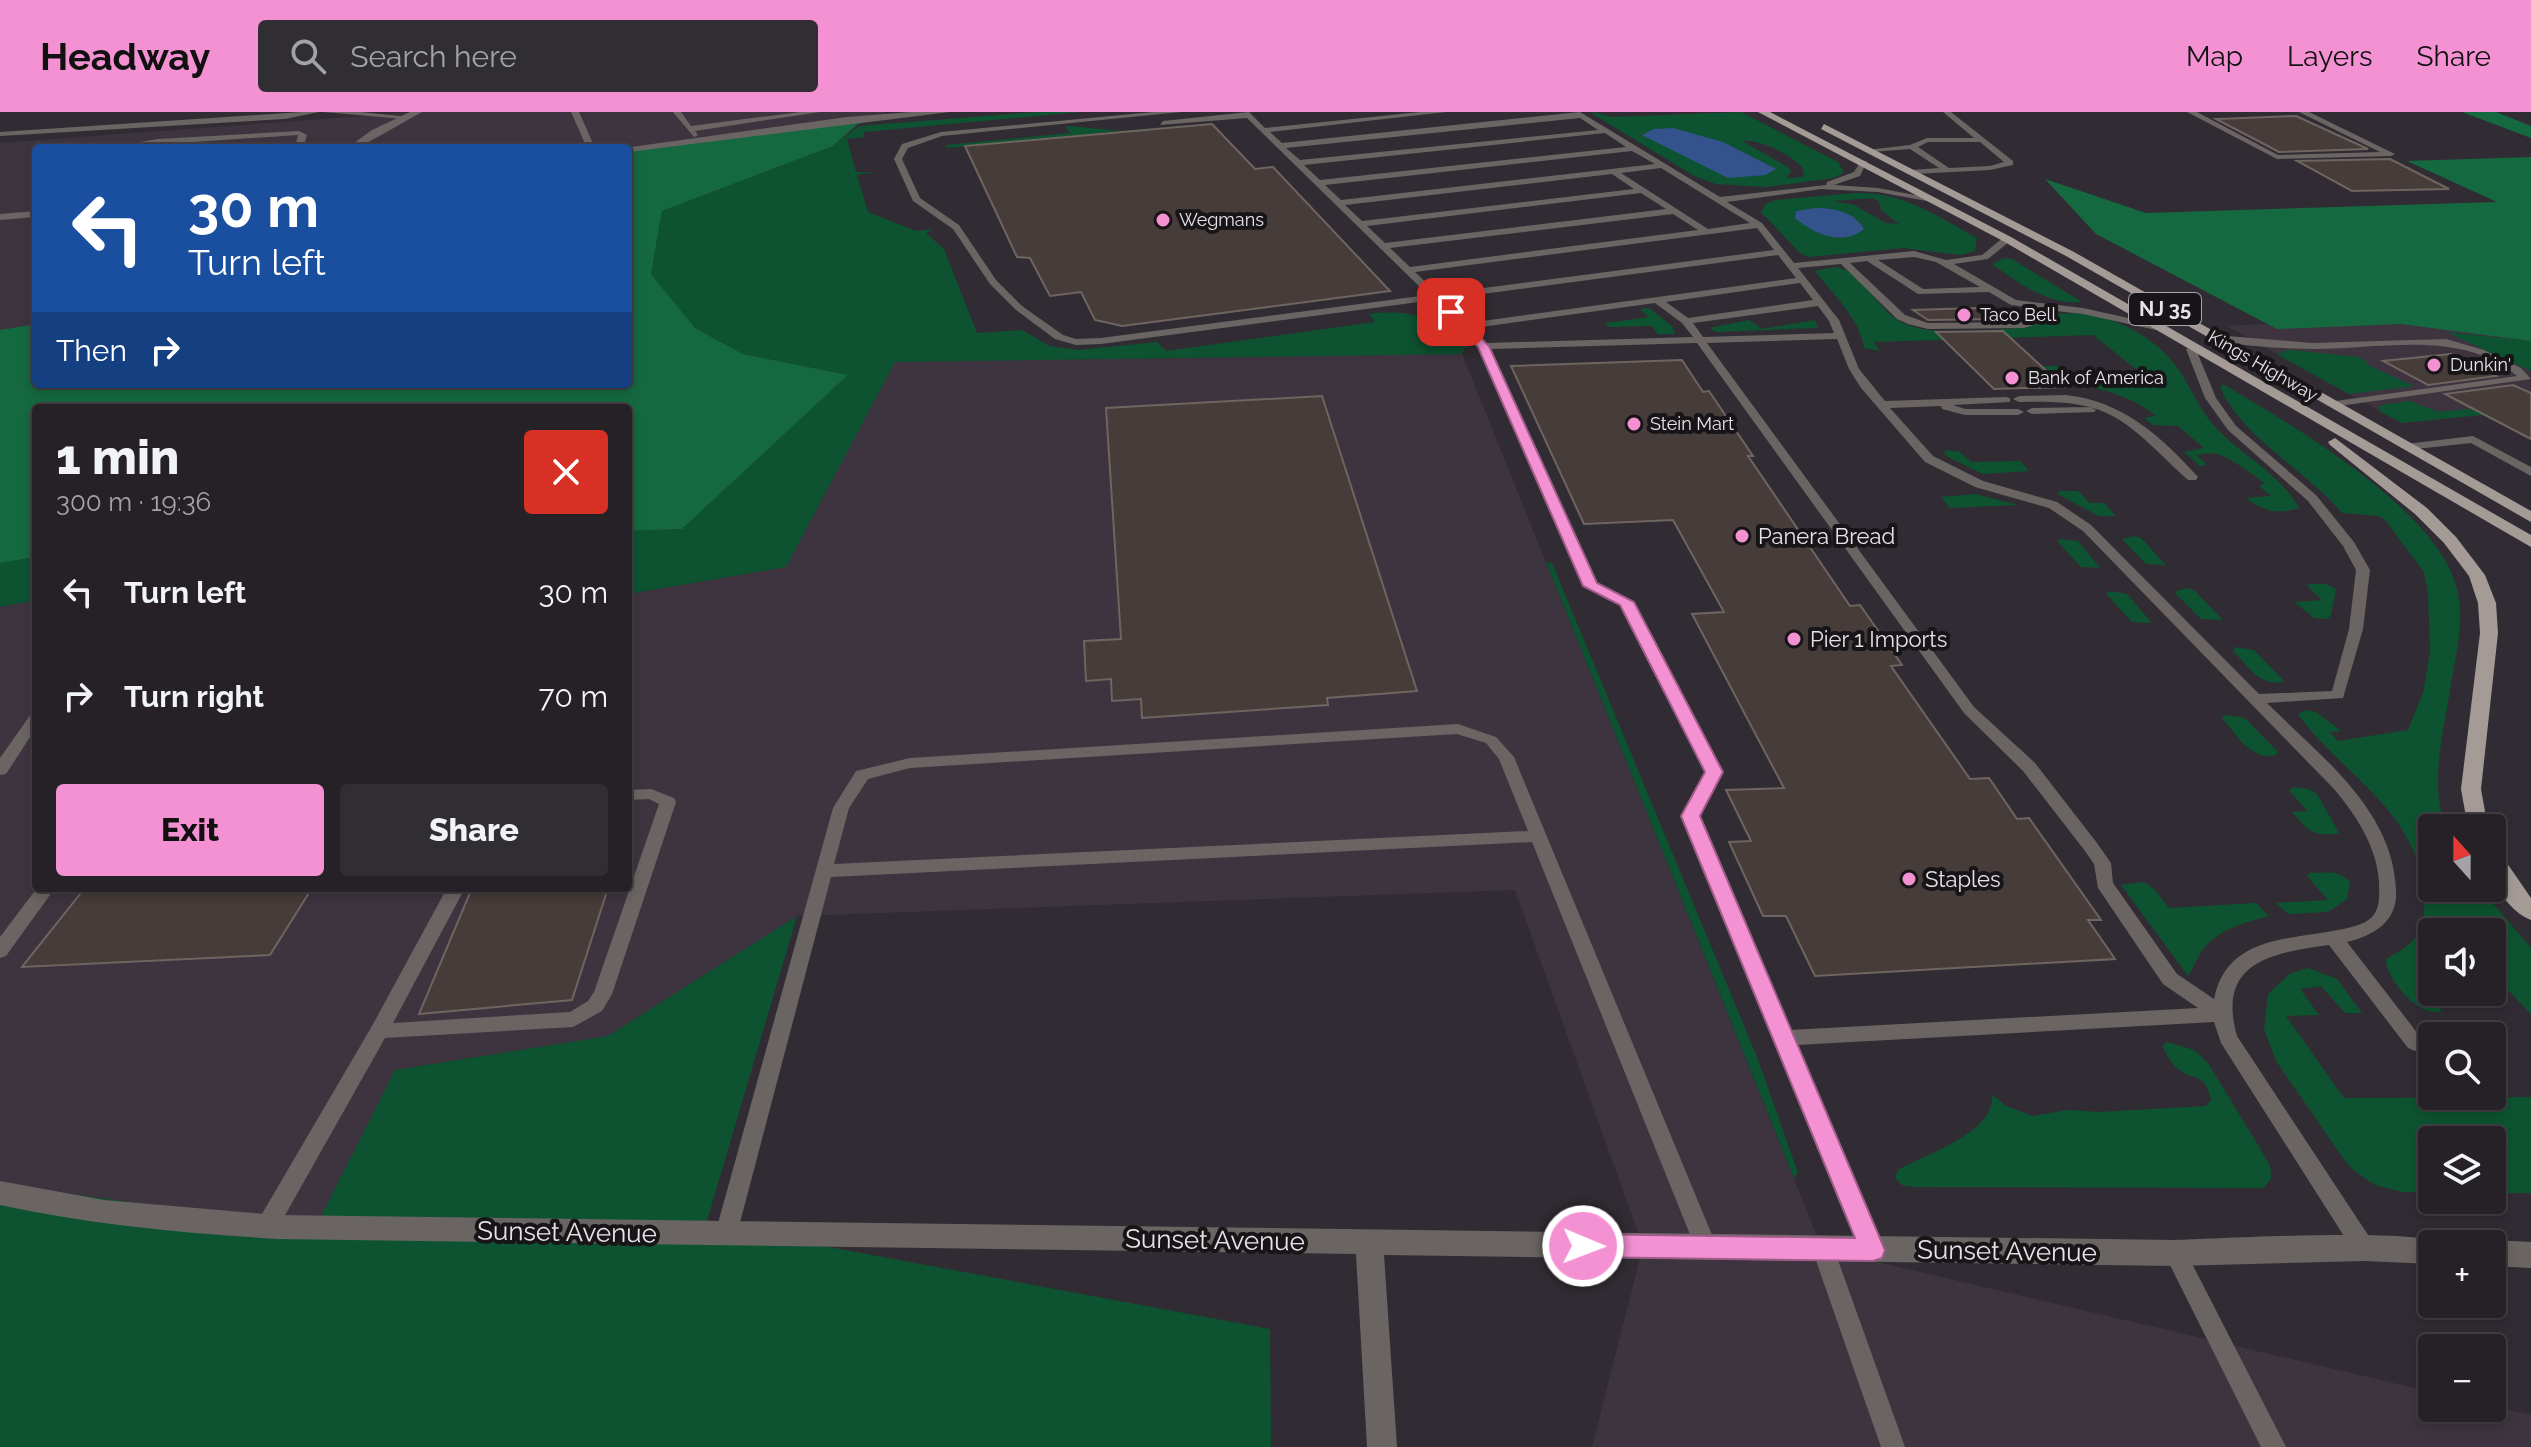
<!DOCTYPE html>
<meta charset="utf-8">
<style>
:root{--surface:#252126;--page:#312e32;--text:#f1f3f6;--muted:#a3a3a7;--line:#423e43;--accent:#f491d3}
body{margin:0;font-family:Raleway,sans-serif;background:var(--page);color:var(--text);height:100vh;display:flex;flex-direction:column;font-size:30px;white-space:nowrap}
*{box-sizing:border-box;margin:0}
p{font-size:26px;color:var(--muted)}
.icon{flex:none;width:44px;height:44px;fill:none;stroke:currentColor;stroke-width:2;stroke-linecap:round;stroke-linejoin:round}
.map{position:relative;flex:1;overflow:hidden}
.side{position:absolute;left:32px;top:292px;width:600px;height:488px;display:flex;flex-direction:column;background:var(--surface);border-radius:8px;box-shadow:0 4px 12px #0003,0 0 0 2px var(--line)}
.side>*{flex:none}
.top-card{position:absolute;left:32px;top:32px;width:600px;height:244px;border-radius:8px;box-shadow:0 4px 12px #0003,0 0 0 2px var(--line);background:#1a4fa0;color:#fff;overflow:hidden}
.needle{width:52px;rotate:339deg}
.buttons{position:absolute;left:2418px;top:702px;display:grid;gap:16px}
.buttons a{display:grid;place-items:center;width:88px;height:88px;border-radius:8px;background:var(--surface);box-shadow:0 4px 12px #0003,0 0 0 2px var(--line);font-size:40px}
.pin{position:absolute;display:grid;place-items:center;width:68px;height:68px;color:#fff;margin:-34px;border-radius:16px;box-shadow:0 4px 12px #0006}
.me{position:absolute;width:88px;margin:-44px;rotate:91deg;stroke-linejoin:round;filter:drop-shadow(0 0 6px #0008)}
.turn{display:flex;align-items:center;gap:28px;height:168px;padding:0 24px;font-size:36px}
.turn .icon{width:104px;height:104px;stroke-width:2.5}
.turn b{display:block;font-size:56px;line-height:68px}
.then{display:flex;align-items:center;height:76px;padding:0 24px;background:#0003;gap:16px;font-size:30px}
.round{display:grid;place-items:center;flex:none;width:84px;height:84px;border-radius:8px;background:var(--page)}
.headline{display:flex;align-items:center;justify-content:space-between;height:136px;padding:0 24px}
h1{font-size:48px;font-weight:800;line-height:60px}
.primary-button{display:flex;gap:16px;margin-top:auto;padding:16px 24px}
.primary-button a{flex:1;height:92px;border-radius:8px;background:var(--accent);color:#111;font-size:32px;font-weight:800;line-height:92px;text-align:center}
.primary-button a+a{background:var(--page);color:var(--text)}
ul{padding:0;list-style:none}
li{display:flex;align-items:center;gap:24px;height:104px;padding:0 24px}
li div{flex:1}
li b{display:block;font-size:30px}
li em{font-style:normal}
header{display:flex;align-items:center;gap:48px;box-sizing:border-box;height:112px;padding:0 40px;background:var(--accent);color:#111}
header strong{font-size:38px}
nav{display:flex;gap:44px;margin-inline-start:auto;font-size:28px}
.search{width:560px;height:72px;background:var(--page);display:flex;align-items:center;gap:20px;box-sizing:border-box;padding:0 28px;border-radius:8px;color:var(--muted);font-size:30px}
.map>svg:first-child{display:block}
.built{fill:#3d3440}
.green{fill:#0d5331;fill-rule:evenodd}
.forest{fill:#156940}
.water{fill:#34538c}
.building{fill:#463c39;stroke:#6f6560;stroke-width:2}
.lines{fill:none;stroke-linecap:round;stroke-linejoin:round}
.service{fill:#6a6563;fill-rule:evenodd}
.minor{fill:#6a6563;fill-rule:evenodd}
.primary{fill:#a49b97;fill-rule:evenodd}
.route{fill:#f491d3;stroke:#9f5e89;stroke-width:2}
.poi-dot{fill:#f491d3;stroke:#181519;stroke-width:3}
.labels{text-anchor:middle;stroke-width:8;stroke-linejoin:round;paint-order:stroke}
.far-poi-label{font-size:18px;fill:#e6e3e7;stroke:#181519;text-anchor:start}
.far-street-label{font-size:18px;fill:#e6e3e7;stroke:#181519}
.shield{fill:#181519;stroke:#a8a5a9;stroke-width:2}
.shield-label{font-size:20px;font-weight:bold;fill:#e6e3e7}
.poi-label{font-size:22px;fill:#e6e3e7;stroke:#181519;text-anchor:start}
.near-street-label{font-size:26px;fill:#e6e3e7;stroke:#181519}
</style>
<header>
<strong>Headway</strong>
<div class="search"><svg class="icon" aria-label="search" viewBox="0 0 24 24"><circle cx="10" cy="10" r="6"/><path d="M15 15l6 6"/></svg>Search here</div>
<nav><a>Map</a><a>Layers</a><a>Share</a></nav>
</header>
<div class="map">
<svg width="2531" height="1335" viewBox="0 0 2531 1335">
<rect width="100%" height="100%" fill="#312c33"/>
<path class="built" d="M417 0H885L888 4 628 36H36V212L0 218V31Z
M2529 198 2531 298 2402 311 2227 214Z
M1462 242 1822 1137 2432 1280V1296L2492 1294 2531 1303V1335H1592L1643 1134 1515 778 797 804 608 924 395 958 315 1116 0 1072V495L36 488V776H628V482L786 455 894 250Z"/>
<path class="green" d="M1036 0H1080L864 20V25L847 27 856 60H875L857 63 868 100 916 119 934 117 926 121 944 137 977 221 1022 218 1050 234 1078 238 1157 230 1166 239 1375 210 1369 202C1406 197 1447 205 1469 236H1464L1462 242 895 250 786 455 628 482V419L682 417 848 263 743 242 695 216 651 162 662 99 833 34 859 14Z
M1593 0 1612 5 1741 0 1838 50 1844 60 1834 66 1766 75 1716 72 1696 65 1591 1ZM1742 29C1760 27 1790 42 1802 55L1804 65 1786 66 1791 59 1788 55Z
M1210 10 947 36 946 33 1070 21 1066 15 1069 14 1121 19Z
M1856 81C1903 80 1937 104 1977 126L1975 139 1960 143 1903 136 1808 145 1800 141 1761 100 1766 92 1775 88ZM1873 86 1879 90 1881 98 1899 112 1886 111 1854 93 1833 89Z
M2004 146 2012 147 2082 190C2049 194 2017 170 1992 152Z
M1835 155C1864 159 1876 197 1901 210 1931 226 1990 217 2024 216 2038 214 2044 203 2057 202 2100 197 2150 219 2176 254 2192 276 2200 301 2220 320 2245 345 2282 364 2299 396 2279 403 2262 399 2246 386L2271 384 2259 374 2264 371C2254 363 2228 344 2217 342 2211 340 2202 342 2196 343L2207 353 2200 354 2184 340 2204 336 2178 314 2153 313 2144 306 2156 304C2129 282 2096 275 2062 270L2064 267 2040 254H2059L2087 270 2150 268 2093 223 1873 230 1880 239 1864 236C1861 208 1832 181 1815 159Z
M1649 196 1672 214 1675 222H1658L1652 214 1608 215 1606 211 1648 205 1640 197Z
M1749 208 1762 217 1815 208 1818 216 1716 220 1709 216Z
M2446 220 2531 229V259L2520 254Z
M2292 238 2359 245 2369 251 2366 252 2414 274 2349 282 2278 243 2282 239Z
M2223 272C2291 313 2443 399 2458 482 2464 514 2455 547 2450 578 2443 624 2429 672 2446 716H2432V776H2480L2531 836V902L2502 872H2492V820H2432V873L2423 874 2442 899C2420 908 2385 866 2386 847 2416 831 2426 820 2424 785 2420 699 2341 663 2298 602L2305 598 2316 600 2341 619 2330 620 2338 629 2408 618 2423 581 2430 540 2428 481 2424 460 2385 408 2379 404 2342 401C2305 357 2246 329 2220 276Z
M2409 289 2439 300 2526 291 2531 298 2402 311 2379 299 2381 293Z
M1947 338 1960 340 1971 350 2020 349 2029 359 1983 362 1946 344 1944 340Z
M2061 379H2078L2090 391H2104L2116 404H2099L2057 382Z
M1975 382 1979 383 2018 393 1950 396 1941 385Z
M2134 424 2141 426 2166 453 2146 452 2122 427Z
M2060 427 2078 429 2100 456 2081 455 2058 430Z
M36 445V488L0 495V451Z
M1546 450 1552 451 1757 945 1798 1061 1794 1066Z
M2309 472H2326L2336 477 2331 502 2328 507 2314 506 2294 490 2322 488 2307 474Z
M2187 476 2195 479 2223 508 2201 507 2174 480Z
M2109 479 2127 482 2152 511 2132 510 2106 482Z
M2235 535 2254 538 2284 569C2262 577 2247 553 2233 539Z
M2224 603 2245 606 2278 640 2276 643C2251 649 2237 623 2222 606Z
M2293 675 2309 677 2317 682 2339 721C2314 726 2307 718 2292 700L2308 699 2289 679Z
M2309 761C2324 761 2339 757 2350 770L2347 787 2328 800 2288 802 2276 791 2328 788 2307 764Z
M2144 770 2154 777 2169 796 2256 791 2269 804C2246 810 2220 817 2204 836 2197 844 2193 858 2188 864L2121 773Z
M797 804 706 1112 1270 1217 1271 1335H0V1072L315 1116 395 958 608 924Z
M2308 856 2337 867 2362 901H2345L2321 874 2300 877 2319 903 2286 904 2344 986 2531 985V1081H2492V1028H2432V1080H2403L2375 1073 2353 1058 2343 1046 2276 949 2264 917 2268 882 2291 861Z
M2167 930 2194 938 2208 951 2270 1053 2271 1067 2263 1076 1913 1075 1902 1073 1895 1066 1898 1058C1925 1042 1996 1021 1992 982L2006 994 2033 1004 2068 998 2099 1000 2206 994 2211 988C2204 959 2196 971 2178 957 2172 953 2166 941 2162 934Z"/>
<path class="forest" d="M2462 0H2496L2531 14V26Z
M888 4 858 12 833 34 662 99 651 162 695 216 743 242 848 263 682 417 628 419V296H36V445L0 451V218L36 212V272H628V37Z
M2531 45V229L2401 212 2277 217 2096 122 2045 67 2146 101 2497 90 2407 49Z"/>
<path class="water" d="M1673 16 1723 30 1776 57 1765 63 1728 66 1642 23 1654 17Z
M1816 96C1835 96 1854 100 1864 117 1842 135 1814 122 1795 106L1796 99Z"/>
<path class="building" d="M2296 4 2368 37 2279 40 2216 7Z
M1212 12 1255 57 1273 55 1390 179 1122 214 1095 208 1081 180 1050 184 1030 146 1017 145 965 34Z
M2390 47 2449 77 2352 79 2297 49Z
M1978 196 1991 207 1928 208 1913 198Z
M2003 219 2064 275 1994 277 1936 220Z
M2451 242 2496 264 2428 273 2383 249Z
M1682 248 1703 280 1709 279 1753 344H1748L1850 494 1860 493 1902 553 1891 554 1970 667 1989 666 2017 707 2029 706 2101 808H2088L2115 847 1815 864 1786 804H1763L1729 730 1751 729 1726 678 1784 676 1692 502 1724 500 1673 408 1584 412 1511 254Z
M2513 273 2531 281V327L2445 282Z
M1322 284 1417 579 1327 586 1328 593 1142 606 1141 587 1112 589 1111 567 1086 569 1084 529 1121 527 1106 296Z
M85 776H312L270 843 22 855Z
M472 776H608L572 888 419 902Z"/>
<g class="lines">
<path class="service" d="M302 0H319L285 7 0 24V20Z
M323 0H361L408 5 404 7Z
M571 0H579L595 36H587Z
M673 0H681L691 14 800 0H820L695 19 698 23 694 25Z
M1153 0H1181L942 24 908 36 902 47 920 86 959 113 996 168 1022 194 1063 223 1076 227 1101 226 1428 183 1247 6 1160 13 1163 9 1249 0 1265 16 1420 0H1446L1270 20 1282 31 1580 0 1720 85 1826 73 1827 70 1854 60 1861 49H1867L1860 64 1834 73 1878 76 1936 87 1932 90 1878 80 1821 77 1727 90 1762 111 1794 151 1914 139 1946 148 1982 143 2004 125H2010V129L1988 147 1954 152 2016 188 2083 196 2160 213 2161 215 2156 218 2083 202 2038 197 2041 202 2037 212 2024 216 1928 217 1908 212 1897 207 1841 152 1798 156 1839 208 1859 257 1885 289 2006 285 2010 286V290L1953 293 1965 297H2018L2024 300 2018 303H1965L1942 297 1941 294 1890 296 1933 344 1983 369 2057 390 2091 413 2259 582 2332 579 2349 517 2356 458 2343 434 2308 389 2228 318 2205 286 2186 237 2195 235 2216 286 2236 314 2316 383 2354 430 2370 458 2363 517 2343 586 2267 591C2320 644 2393 697 2396 778 2398 809 2375 823 2347 830L2425 931 2422 936 2415 939 2408 936 2329 833C2272 841 2216 850 2237 924L2372 1129 2375 1136 2372 1143 2364 1146 2356 1143 2221 931 2214 910 1797 933 1884 1138 1881 1145 1873 1148 1865 1145 1683 704 1706 660 1620 493 1584 474 1479 235 1434 188 1101 232 1076 233 1055 227 1016 198 990 172 953 117 913 89 894 47 902 32 941 20ZM1580 6 1598 18 1300 48 1286 36ZM1605 21 1626 35 1320 68 1304 53ZM1632 39 1655 52 1341 88 1325 73ZM1661 56 1750 111 1708 117 1621 61ZM1612 62 1634 77 1362 109 1345 93ZM1641 81 1666 97 1385 131 1367 114ZM1673 102 1698 118 1410 155 1390 136ZM1757 116 1774 138 1438 182 1415 160ZM1778 143 1796 166 1468 211 1444 187ZM1914 145 1936 150 1980 175 1923 177 1878 148ZM1867 149 1918 182 1989 180 2011 193 2027 195 2031 202 2029 208 2023 210 1928 211 1905 203 1850 151ZM1800 171 1813 188 1688 206 1666 190ZM1655 191 1682 211 1693 225 1487 231 1474 216ZM1818 194 1829 209 1834 221 1703 225 1693 211ZM1837 227 1849 257 1861 276 1925 350 1975 375 2049 396 2083 419 2334 677C2356 703 2377 735 2379 770 2379 782 2381 795 2372 805 2364 813 2349 816 2338 818 2288 828 2227 824 2214 887L2177 862 2113 771 2111 751 2097 731 2035 651 1974 595 1707 231ZM1697 231 1964 601 2023 659 2085 739 2094 752 2098 776 2163 872 2198 896 1790 918 1699 704 1722 660 1633 490 1597 472 1490 237Z
M1943 0H1951L2013 49V53L1990 58 1914 62 1911 58 1939 56 1910 37 1871 40 1867 38 1910 33 1927 26H1974ZM1928 30H1980L2004 50 1990 54 1949 56 1918 35Z
M2187 0H2197L2278 43 2380 40 2299 0H2309L2395 42 2391 44 2277 47Z
M299 19 307 23 303 36H295L298 23 104 36 158 27Z
M2215 223 2312 231 2446 227 2484 238 2521 256 2531 267 2332 295 2326 292 2328 290 2517 264C2462 217 2381 237 2315 237 2282 237 2244 234 2211 228L2210 226Z
M2066 283C2122 289 2161 324 2198 365L2196 368H2188C2122 307 2115 287 2019 290L2013 287 2019 284Z
M2090 295 2096 298 2094 300 2032 302 2026 299 2032 296Z
M2473 324 2531 355V364L2471 331 2406 338 2400 335 2406 332Z
M36 600V616L6 662 0 663V646L31 602Z
M1458 612 1496 625 1514 645 1717 1135 1714 1142 1706 1145 1698 1142 1695 1135 1532 730 831 765 737 1122 734 1129 726 1132 718 1129 715 1122 833 696 856 659 910 646ZM1457 622 1486 631 1499 647 1528 719 834 752 849 696 868 667 910 656Z
M651 677 674 686 676 690 612 882 602 899 573 915 385 926 275 1121 267 1124 259 1121 256 1114 259 1107 372 914 447 776H465L393 911 570 900 588 889 594 880 659 692 649 687 628 688V678Z
M37 776H55L6 844 0 846V825Z
M1823 1127 1831 1130 1834 1137 1905 1335H1881L1812 1137 1815 1130Z
M2175 1131 2183 1134 2286 1335H2261L2164 1141 2167 1134Z"/>
<path class="minor" d="M410 0H422L358 36H347L372 18Z
M911 0H950L628 40V36H624L847 5Z
M36 99V105L0 108V102Z
M0 1069 104 1088 277 1103 2175 1128C2217 1127 2419 1115 2443 1132H2432V1152L2364 1149 2175 1154 1384 1143 1397 1335H1367L1356 1142 277 1127C184 1121 92 1113 0 1093Z
M2492 1128 2531 1130V1156L2492 1154V1132H2482Z"/>
<path class="primary" d="M1758 0H1770L2011 125 2531 423V435L2003 129Z
M1824 12 2074 140 2531 399V410L2066 144 1821 17Z
M2335 326 2427 396 2456 425 2485 463 2496 491 2498 521 2481 677 2488 716H2468L2461 677 2480 521 2478 491 2469 464 2444 431 2415 402 2330 333 2328 330Z
M2492 739 2500 741 2531 786V808C2516 803 2497 781 2493 765 2490 758 2492 746 2492 739Z"/>
</g>
<path class="route" d="M1451 196 1489 234 1597 471 1634 490 1723 660 1700 704 1885 1138 1882 1146 1873 1149 1583 1145 1574 1142 1571 1134 1574 1126 1583 1122 1855 1126 1681 704 1705 660 1620 493 1583 474 1478 235 1447 202 1445 200Z"/>
<g class="poi-dot">
<circle cx="1163" cy="108" r="8"/>
<circle cx="1964" cy="203" r="8"/>
<circle cx="2434" cy="253" r="8"/>
<circle cx="2012" cy="266" r="8"/>
<circle cx="1634" cy="312" r="8"/>
<circle cx="1742" cy="424" r="8"/>
<circle cx="1794" cy="527" r="8"/>
<circle cx="1909" cy="767" r="8"/>
</g>
<g class="labels">
<g class="far-poi-label">
<text x="1179" y="114">Wegmans</text>
<text x="1980" y="209">Taco Bell</text>
<text x="2450" y="259">Dunkin'</text>
<text x="2028" y="272">Bank of America</text>
<text x="1650" y="318">Stein Mart</text>
</g>
<g class="far-street-label">
<text transform="translate(2263 254) rotate(30)" y="6">Kings Highway</text>
</g>
<rect class="shield" x="2129" y="181" width="72" height="32" rx="6"/>
<g class="shield-label">
<text x="2165" y="204">NJ 35</text>
</g>
<g class="poi-label">
<text x="1758" y="432">Panera Bread</text>
<text x="1810" y="535">Pier 1 Imports</text>
<text x="1925" y="775">Staples</text>
</g>
<g class="near-street-label">
<text transform="translate(567 1120) rotate(1)" y="9">Sunset Avenue</text>
<text transform="translate(1215 1128) rotate(1)" y="9">Sunset Avenue</text>
<text transform="translate(2007 1139) rotate(1)" y="9">Sunset Avenue</text>
</g>
</g>
</svg>
<div class="buttons">
<a><svg class="needle" viewBox="-14 -14 28 28"><path d="M0-13l5 13h-10z" fill="#e53935"/><path d="M0 13l5-13h-10z" fill="#a3a3a7"/></svg></a>
<a><svg class="icon" aria-label="sound" viewBox="0 0 24 24"><path d="M4 9h4l5-4v14l-5-4H4zM17 9q2 3 0 6"/></svg></a>
<a><svg class="icon" aria-label="search" viewBox="0 0 24 24"><circle cx="10" cy="10" r="6"/><path d="M15 15l6 6"/></svg></a>
<a><svg class="icon" aria-label="layers" viewBox="0 0 24 24"><path d="M12 4l9 5-9 5-9-5zM3 14l9 5 9-5"/></svg></a>
<a>+</a>
<a>−</a>
</div>
<div class="pin" style="left:1451px;top:200px;background:#d93025"><svg class="icon" aria-label="arrive" viewBox="0 0 24 24"><path d="M6 21V4h12l-3 4 3 4H6"/></svg></div>
<svg class="me" style="left:1583px;top:1134px" viewBox="-20 -20 40 40"><circle r="17" fill="#f491d3" stroke="#fff" stroke-width="3"/><path d="M0-11L8 9 0 5-8 9z" fill="#fff"/></svg>
<div class="top-card">
<div class="turn"><svg class="icon" aria-label="left" viewBox="0 0 24 24"><path d="M17 20v-9H6M10 6l-5 5 5 5"/></svg><div><b>30 m</b>Turn left</div></div>
<div class="then">Then<svg class="icon" aria-label="right" viewBox="0 0 24 24"><path d="M7 20v-9h11M14 6l5 5-5 5"/></svg></div>
</div>
<section class="side">
<div class="headline"><div><h1>1 min</h1><p>300 m · 19:36</p></div><a class="round" style="background:#d93025;color:#fff"><svg class="icon" aria-label="close" viewBox="0 0 24 24"><path d="M6 6l12 12M18 6L6 18"/></svg></a></div>
<ul>
<li><svg class="icon" aria-label="left" viewBox="0 0 24 24"><path d="M17 20v-9H6M10 6l-5 5 5 5"/></svg><div><b>Turn left</b></div><em>30 m</em></li>
<li><svg class="icon" aria-label="right" viewBox="0 0 24 24"><path d="M7 20v-9h11M14 6l5 5-5 5"/></svg><div><b>Turn right</b></div><em>70 m</em></li>
</ul>
<div class="primary-button"><a>Exit</a><a>Share</a></div>
</section>
</div>
